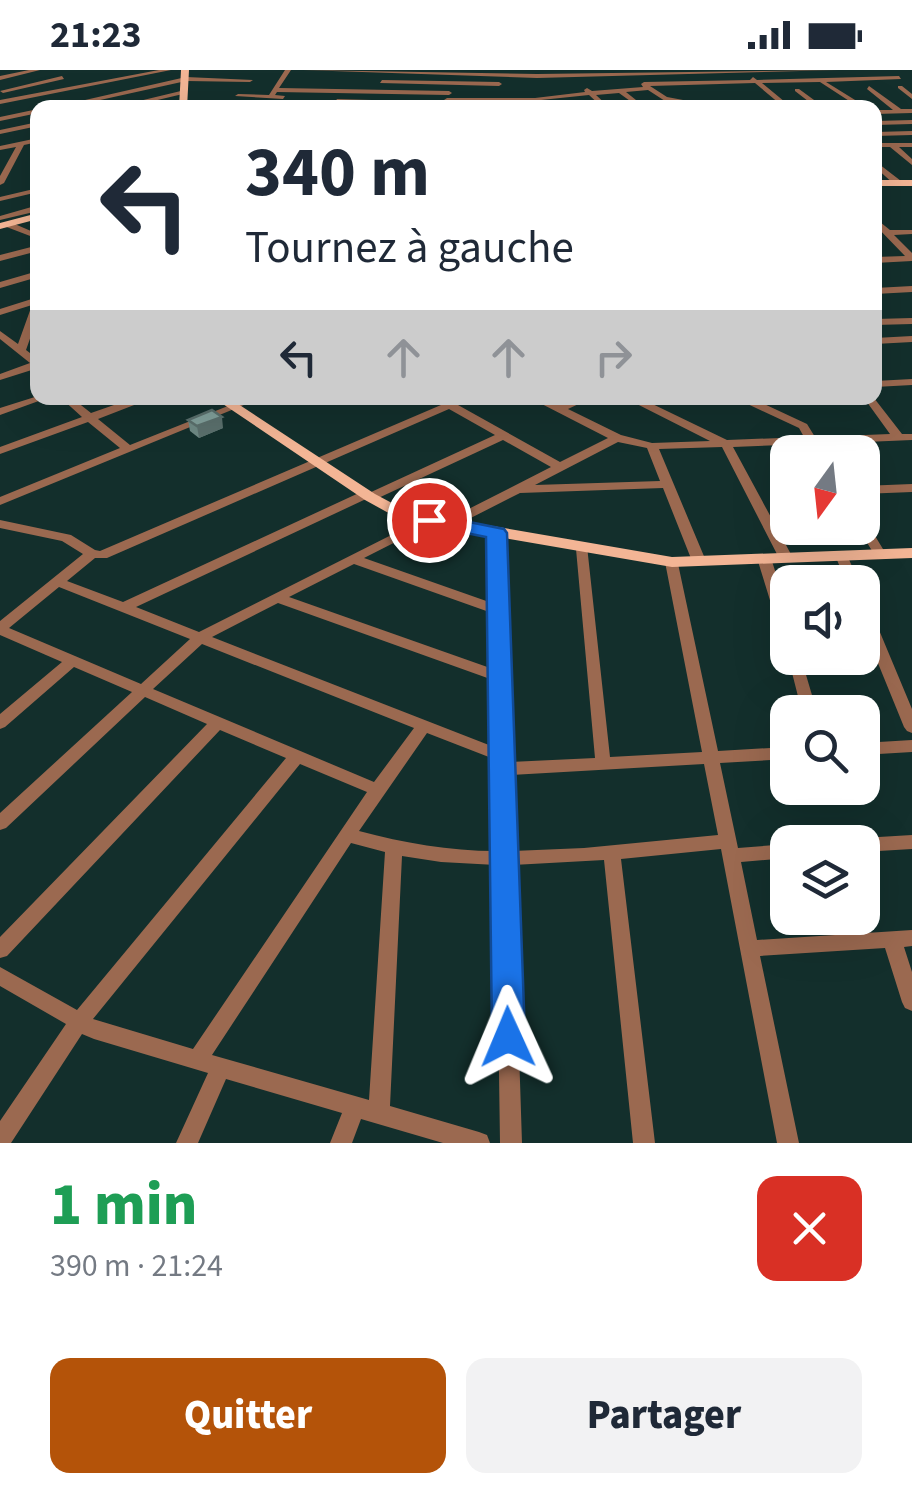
<!DOCTYPE html>
<html lang="fr">
<meta charset="utf-8">
<style>
:root{--surface:#fff;--page:#f2f2f3;--text:#1f2937;--muted:#747a83;--accent:#b45309}
body{margin:0;font-family:"Source Sans 3",sans-serif;background:var(--page);color:var(--text);height:100vh;display:flex;flex-direction:column;font-size:38px;white-space:nowrap}
*{box-sizing:border-box;margin:0}
p{font-size:32px;color:var(--muted)}
.icon{flex:none;width:55px;height:55px;fill:none;stroke:currentColor;stroke-width:2;stroke-linecap:round;stroke-linejoin:round}
.map{position:relative;height:1073px;overflow:hidden}
.side{display:flex;flex-direction:column;background:var(--surface);flex:1}
.side>*{flex:none}
.guide{position:absolute;left:30px;top:30px;width:852px;height:305px;border-radius:20px;box-shadow:0 10px 40px #0002;background:#fff;color:var(--text);overflow:hidden}
.needle{width:65px;rotate:195deg}
.controls{position:absolute;left:770px;top:365px;display:grid;gap:20px}
.controls a{display:grid;place-items:center;width:110px;height:110px;border-radius:20px;background:var(--surface);box-shadow:0 10px 40px #0002;font-size:50px}
.pin{position:absolute;display:grid;place-items:center;width:85px;height:85px;color:#fff;margin:-42px;border:5px solid #fff;border-radius:50%;box-shadow:0 2px 10px #0007}
.me{position:absolute;width:110px;margin:-55px;rotate:359deg;stroke-linejoin:round;filter:drop-shadow(0 0 8px #0008)}
.turn{display:flex;align-items:center;gap:35px;height:210px;padding:0 50px;font-size:45px}
.turn .icon{width:130px;height:130px;stroke-width:2.5}
.turn b{display:block;font-size:70px;line-height:85px}
.lanes{display:flex;align-items:center;height:95px;padding:0 50px;background:#0003;justify-content:center;gap:50px;direction:ltr}
.lanes .off{opacity:.35}
.round{display:grid;place-items:center;flex:none;width:105px;height:105px;border-radius:20px;background:var(--page)}
.summary{display:flex;align-items:center;justify-content:space-between;height:170px;padding:0 50px}
h1{font-size:60px;font-weight:800;line-height:75px;color:#1e9e55}
.primary-button{display:flex;gap:20px;margin-top:auto;padding:20px 50px}
.primary-button a{flex:1;height:115px;border-radius:20px;background:var(--accent);color:#fff;font-size:40px;font-weight:800;line-height:115px;text-align:center}
.primary-button a+a{background:var(--page);color:var(--text)}
.status{display:flex;justify-content:space-between;align-items:center;height:70px;padding:0 50px;background:var(--surface);direction:ltr}
.status svg{height:28px;fill:currentColor}
.map>svg:first-child{display:block}
.lines{fill:none;stroke-linecap:round;stroke-linejoin:round}
.minor{fill:#9b6950;fill-rule:evenodd}
.major{fill:#f3b595;fill-rule:evenodd}
.wall{fill:#6e8984}
.shaded-wall{fill:#5a6f6c}
.building{fill:#809f9a;stroke:#5a6f6c;stroke-width:2.5}
.route{fill:#1a73e8;stroke:#114b97;stroke-width:2.5}
</style>
<div class="status"><b>21:23</b><svg viewBox="0 0 49 12"><path d="M0 12V9h3v3zM5 12V6h3v6zM10 12V3h3v9zM15 12V0h3v12zM26 1h20v11H26zM47 4h2v5h-2z"/></svg></div>
<div class="map">
<svg width="912" height="1073" viewBox="0 0 912 1073">
<rect width="100%" height="100%" fill="#132f2c"/>
<g class="lines">
<path class="minor" d="M29 0H40L0 10V6Z
M159 0H171L0 34V30Z
M285 0H291L279 18 449 21 452 23 449 25 277 22 275 25 285 26 283 29 235 26 238 24 269 25Z
M303 0 537 4 839 0 537 8Z
M62 6 64 9 3 23 0 21Z
M899 6 901 9 826 12 868 38H860L820 12 762 13 785 32V38H779L780 34 755 13 650 16 667 27 726 38H707L665 31 648 20 626 22 641 34 655 38 637 36 619 23 596 25 610 38H603L589 25 541 30 538 32H447L444 30 447 28H535L585 22 584 20 587 18 592 21 643 17 641 14 644 12 750 10 753 7 757 10Z
M186 7 253 10 250 12 186 11 64 38H50Z
M382 10 499 12 502 14 499 16 380 13Z
M869 16 901 39H912V43L875 44V40H893L867 19Z
M898 16H902L912 24V29L898 18Z
M795 19H799L825 38H817L795 21Z
M185 20 187 23 124 38H110Z
M337 29 407 31 410 33 407 35 335 32Z
M184 33 318 36 321 38 182 36Z
M38 39V43L0 51V47Z
M912 50V54L875 55V51Z
M38 52V56L0 64V60Z
M912 61V65L875 66V62Z
M38 68V72L24 75 4 113 0 115V106L16 77 0 80V76Z
M875 73H912V77H899L912 89V95L890 77H875Z
M875 91 901 111V115H895L875 97Z
M38 118V122L0 131V127Z
M35 136H38V141L0 150V146Z
M875 148 890 160H912V164L894 165 912 183V191L875 193V187L905 186 875 155Z
M4 152H10L38 164V169L4 156Z
M35 176H38V181L0 191V185Z
M38 201V207L0 218V212Z
M912 216V222L875 224V218Z
M38 227V246L26 280 38 289V298L0 310V304L30 293 0 269V261L18 274 32 235 0 245V239Z
M912 248V254L875 255V249Z
M912 266V272L875 274V268Z
M912 309V315L875 317V311Z
M38 326 47 328 0 345V338Z
M61 328H72L91 343 134 328H148L147 330 98 349 130 375 248 328H261L0 435V427L120 378 88 352 0 384V377L82 347Z
M432 328H444L450 331 457 328H470L458 335 560 392 608 368 534 330 533 328H545L560 335 575 328H588L587 330 568 339 621 365 652 373 710 371 629 330 628 328H640L727 370 804 367 799 358 739 330 738 328H751L807 354 815 367 890 364 864 328H874L902 364H912V370L819 374 823 382H813L808 374 733 377 793 488 786 492 779 488 722 377 659 379 706 491 704 494 699 495 692 491 663 418 520 423 453 457H445L443 454 445 451 551 397 503 370 374 430 366 429 136 537 199 562 429 446 433 447 435 450 433 453 364 488 492 533 491 463 493 460H501L503 463 510 692 595 688 576 479 577 476H587L610 687 702 682 665 492 667 489H677L718 681 788 677V689L720 693 738 778 788 774V788L741 792 757 870 912 860V876L904 877 912 902V941L905 938 902 932 885 878 760 886 799 1073H777L721 779 621 789 655 1073H633L604 790 513 795 522 1073H500L496 795 441 792 402 786 390 1036 479 1062 487 1065 490 1073H443L361 1049 352 1073H330L342 1043 226 1009 198 1073H176L208 1003 94 969 82 964 11 1073H0V1051L66 954 0 916V897L77 940 286 688 220 660 7 886 0 888V867L207 654 145 627 6 758 0 760V743L132 622 74 597 5 657 0 659V644L62 592 0 565V551L83 484 62 471 0 458V450L71 465 95 480 100 481 441 335ZM449 339 495 365 369 423 361 422 123 532 67 511 95 488H107ZM618 372 647 378 660 411 535 415ZM354 494 492 543 493 599 289 527ZM59 517 190 569 141 614 9 558ZM278 533 493 610 494 677 212 567ZM202 574 414 658 374 712 153 619ZM427 663 494 689 496 781C449 781 404 773 359 761ZM300 694 367 722 193 979 93 949ZM704 694 718 765 584 778 513 781 511 705ZM351 773 385 782 369 1030 212 985Z
M912 414V422L862 424V416Z
M862 450 866 451 886 484 885 487H875L874 484 858 458H862Z
M841 481 847 485 859 512H846L835 485Z
M764 484 771 488 788 542V571L781 566 757 488Z
M862 532 869 536 912 639V663L907 661 904 657 862 554Z
M788 587 801 588 817 642H802Z
M912 670V682L862 685V673Z
M912 765V779L862 782V772H855L862 768Z"/>
<path class="major" d="M181 0H189L187 38H179Z
M875 110H912V116H875Z
M38 143V149L0 159V153Z
M214 328H229L375 424 405 440 429 445 672 487 912 478V488L672 497 429 455 394 446 365 430Z"/>
</g>
<path class="wall" d="M188 350 223 358 199 368 190 361Z"/>
<path class="shaded-wall" d="M222 347 223 358 199 368 197 356Z"/>
<path class="building" d="M212 340 222 347 197 356 188 350Z"/>
<path class="route" d="M429 444 504 459 507 463 525 967 520 978 508 982 497 978 492 967 486 467 422 454 419 450Z"/>
</svg>
<div class="controls">
<a><svg class="needle" viewBox="-14 -14 28 28"><path d="M0-13l5 13h-10z" fill="#e53935"/><path d="M0 13l5-13h-10z" fill="#747a83"/></svg></a>
<a><svg class="icon" aria-label="sound" viewBox="0 0 24 24"><path d="M4 9h4l5-4v14l-5-4H4zM17 9q2 3 0 6"/></svg></a>
<a><svg class="icon" aria-label="search" viewBox="0 0 24 24"><circle cx="10" cy="10" r="6"/><path d="M15 15l6 6"/></svg></a>
<a><svg class="icon" aria-label="layers" viewBox="0 0 24 24"><path d="M12 4l9 5-9 5-9-5zM3 14l9 5 9-5"/></svg></a>
</div>
<div class="pin" style="left:429px;top:450px;background:#d93025"><svg class="icon" aria-label="arrive" viewBox="0 0 24 24"><path d="M6 21V4h12l-3 4 3 4H6"/></svg></div>
<svg class="me" style="left:508px;top:967px" viewBox="-20 -20 40 40"><path d="M0-17L14 15 0 8-14 15z" fill="#1a73e8" stroke="#fff" stroke-width="4"/></svg>
<div class="guide">
<div class="turn"><svg class="icon" aria-label="left" viewBox="0 0 24 24"><path d="M17 20v-9H6M10 6l-5 5 5 5"/></svg><div><b>340 m</b>Tournez à gauche</div></div>
<div class="lanes"><svg class="icon" aria-label="left" viewBox="0 0 24 24"><path d="M17 20v-9H6M10 6l-5 5 5 5"/></svg><svg class="icon off" aria-label="ahead" viewBox="0 0 24 24"><path d="M12 20V5M6 11l6-6 6 6"/></svg><svg class="icon off" aria-label="ahead" viewBox="0 0 24 24"><path d="M12 20V5M6 11l6-6 6 6"/></svg><svg class="icon off" aria-label="right" viewBox="0 0 24 24"><path d="M7 20v-9h11M14 6l5 5-5 5"/></svg></div>
</div>
</div>
<section class="side">
<div class="summary"><div><h1>1 min</h1><p>390 m · 21:24</p></div><a class="round" style="background:#d93025;color:#fff"><svg class="icon" aria-label="close" viewBox="0 0 24 24"><path d="M6 6l12 12M18 6L6 18"/></svg></a></div>
<div class="primary-button"><a>Quitter</a><a>Partager</a></div>
</section>
